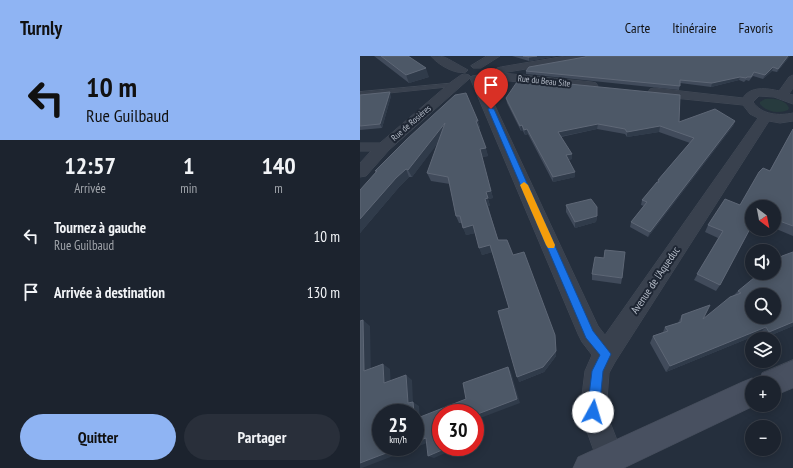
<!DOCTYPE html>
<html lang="fr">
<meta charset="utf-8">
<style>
:root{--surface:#1c232e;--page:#292f3a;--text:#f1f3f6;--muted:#a0a4aa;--line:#3a404a;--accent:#8fb4f3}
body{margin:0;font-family:"PT Sans Narrow",sans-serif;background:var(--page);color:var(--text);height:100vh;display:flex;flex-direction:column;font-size:15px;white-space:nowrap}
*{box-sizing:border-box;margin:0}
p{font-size:13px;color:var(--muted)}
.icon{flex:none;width:22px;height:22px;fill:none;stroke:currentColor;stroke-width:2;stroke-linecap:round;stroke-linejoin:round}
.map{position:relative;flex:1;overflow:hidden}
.drawer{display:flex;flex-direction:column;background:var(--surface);width:360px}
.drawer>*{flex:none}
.top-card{background:#8fb4f3;color:#111;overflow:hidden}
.needle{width:26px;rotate:148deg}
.fabs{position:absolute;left:385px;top:144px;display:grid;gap:8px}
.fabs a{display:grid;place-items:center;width:36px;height:36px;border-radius:50%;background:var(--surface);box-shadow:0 2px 10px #0003,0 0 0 1px var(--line);font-size:20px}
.speed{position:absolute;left:12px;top:348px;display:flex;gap:8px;font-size:20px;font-weight:700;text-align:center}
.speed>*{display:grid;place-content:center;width:52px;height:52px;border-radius:50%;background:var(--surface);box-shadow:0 2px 10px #0003,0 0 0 1px var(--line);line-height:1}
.speed small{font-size:10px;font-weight:400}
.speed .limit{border:6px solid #d22;background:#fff;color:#111}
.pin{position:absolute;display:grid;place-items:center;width:34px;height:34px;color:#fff;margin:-41px -17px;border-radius:50% 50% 50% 0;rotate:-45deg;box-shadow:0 0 4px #0007}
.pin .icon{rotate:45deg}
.me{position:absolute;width:44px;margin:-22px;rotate:6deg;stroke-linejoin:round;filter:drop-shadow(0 0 3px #0008)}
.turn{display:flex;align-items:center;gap:14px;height:84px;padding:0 20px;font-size:18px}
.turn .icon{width:52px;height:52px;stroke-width:2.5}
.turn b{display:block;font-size:28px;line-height:34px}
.eta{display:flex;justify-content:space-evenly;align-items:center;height:68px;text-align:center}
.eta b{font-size:24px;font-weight:700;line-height:28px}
.action{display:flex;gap:8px;margin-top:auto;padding:8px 20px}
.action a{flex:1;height:46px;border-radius:24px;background:var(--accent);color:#111;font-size:16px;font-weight:700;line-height:46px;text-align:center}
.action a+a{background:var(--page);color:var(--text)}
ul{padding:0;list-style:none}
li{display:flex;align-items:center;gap:12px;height:56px;padding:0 20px}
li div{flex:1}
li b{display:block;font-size:15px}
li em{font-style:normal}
header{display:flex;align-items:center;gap:24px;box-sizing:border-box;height:56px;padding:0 20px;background:var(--accent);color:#111}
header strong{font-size:19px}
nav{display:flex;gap:22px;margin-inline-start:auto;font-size:14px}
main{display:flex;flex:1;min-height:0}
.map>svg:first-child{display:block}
.green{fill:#273b3e}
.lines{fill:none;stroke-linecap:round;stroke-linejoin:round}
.lane-casing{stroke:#424a57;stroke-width:1}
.street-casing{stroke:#424a57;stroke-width:1}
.secondary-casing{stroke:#424a57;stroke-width:1}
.lane{fill:#39414e;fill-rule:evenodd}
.street{fill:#39414e;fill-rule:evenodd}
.secondary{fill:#485060;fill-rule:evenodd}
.wall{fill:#414b5b}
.shaded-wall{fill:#303b4a}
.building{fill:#4d5867;stroke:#5e6776;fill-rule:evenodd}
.route{fill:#1a73e8;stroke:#114b97}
.slow{fill:#f59e0b}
.labels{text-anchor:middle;stroke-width:4;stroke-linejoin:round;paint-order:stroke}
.far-street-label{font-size:9px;fill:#b5bcc8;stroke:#1e2633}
.street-label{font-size:11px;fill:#b5bcc8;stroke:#1e2633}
</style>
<header>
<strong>Turnly</strong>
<nav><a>Carte</a><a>Itinéraire</a><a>Favoris</a></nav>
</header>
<main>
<section class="drawer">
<div class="top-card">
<div class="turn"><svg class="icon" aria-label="left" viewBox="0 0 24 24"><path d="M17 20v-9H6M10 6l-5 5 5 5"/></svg><div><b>10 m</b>Rue Guilbaud</div></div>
</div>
<div class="eta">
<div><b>12:57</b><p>Arrivée</p></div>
<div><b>1</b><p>min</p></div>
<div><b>140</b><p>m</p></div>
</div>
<ul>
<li><svg class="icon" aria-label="left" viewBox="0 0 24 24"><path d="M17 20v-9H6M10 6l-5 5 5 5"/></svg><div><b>Tournez à gauche</b><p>Rue Guilbaud</p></div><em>10 m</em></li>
<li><svg class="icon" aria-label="arrive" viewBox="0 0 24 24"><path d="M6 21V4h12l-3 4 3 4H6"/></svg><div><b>Arrivée à destination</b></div><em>130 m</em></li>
</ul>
<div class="action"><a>Quitter</a><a>Partager</a></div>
</section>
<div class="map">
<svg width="433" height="412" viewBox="0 0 433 412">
<rect width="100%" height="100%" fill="#252f3d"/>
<path class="green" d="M405 43C414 42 425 43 429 52L428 54C419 58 406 56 400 48V46Z"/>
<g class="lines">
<g class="lane-casing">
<path id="lane" d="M95 27 98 29 97 30 0 40V36Z"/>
</g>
<g class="street-casing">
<path id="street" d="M71 0C75 0 80 0 84 1 87 2 106 13 108 14L106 16C95 19 77 8 71 0Z
M127 0H140L121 12H113L111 10Z
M206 0H230L225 3 142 17 232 26 236 27 238 30 236 33 232 34 122 22 238 270 245 279 398 62 390 58 383 49 294 40 290 39 288 36 290 33 294 32 383 42C390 30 407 32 419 35L429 21 433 19V32L429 38 433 39V48L414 41 399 40 393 46C402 59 419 60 433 57V65L420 67 409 65 255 306 249 317 246 356 264 402 260 412H240L220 356 225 315 232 299 222 286 218 278 110 22 112 20 118 19 120 17H140L135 14 137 12 141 11Z
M105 18 109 19 111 21 109 23 29 94 6 120 0 121V107L11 95H0V87H20L91 26 101 19Z"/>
</g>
<g class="secondary-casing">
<path id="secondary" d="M433 304V332L414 340V327H392V349H396L264 412H213L218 401 382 326 392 322 399 325 402 317Z"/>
</g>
<use href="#lane" class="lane"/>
<use href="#street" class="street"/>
<use href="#secondary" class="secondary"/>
</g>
<path class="wall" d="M14 0H48L69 21 49 27Z
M152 0H197L169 5Z
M430 0 417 16 412 15 403 23 393 20 389 25 386 24 384 26 379 24 351 31 320 27 319 34 166 18V15L225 1Z
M0 39 31 40 22 72 0 74Z
M146 42 319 66 375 65 373 70 288 181 270 171 271 166 284 150 281 149 282 144 298 126V124L330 87 299 76 267 81 265 78 237 73 201 81 212 103 208 104 215 121 193 126 168 78 165 79 163 75H161L147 47Z
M118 65 120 72H119L128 100 122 101 133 142 128 143 130 150H128L138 184 153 199 195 279 196 300 184 316 159 326 149 252 132 196 122 199 115 177 106 179 102 167H99L96 160 90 128 71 125 67 117 78 86 52 121H49L40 130 0 177V134L16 116 15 115Z
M433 73V180L414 172V151H392V172L391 173H390L360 229 356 235 334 224 358 182 345 176 348 169 380 149 410 114Z
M206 149 237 160 236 166 215 172 206 156Z
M433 196V270L402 283 399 278 306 316 290 287 293 280 303 276 305 271 318 267 322 259 343 263 374 239 378 235Z
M232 218 262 222 261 228 232 224Z"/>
<path class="shaded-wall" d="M177 0H197L169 5V1Z
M428 0H430L417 16 418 13Z
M413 11 412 15 403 23 405 19Z
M66 12 69 21 49 27 46 19Z
M380 21 379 24 351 31 352 27Z
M30 36 31 40 22 72 20 68Z
M116 65H118L120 72 118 73Z
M375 65 373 70 288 181 290 176Z
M85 67 88 74 52 121 48 114Z
M238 68 237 73 198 81V76Z
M162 69 163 75H161L160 70Z
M300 70 299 76 267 81V76Z
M167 73 168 78 165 79 164 74Z
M126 92 128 100 122 101 133 142 128 143 130 150H127L125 143 120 93Z
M212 98V103L206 104V99Z
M46 113 49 121 40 130 0 177V163L36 122Z
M215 116V121L193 126V121Z
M237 160 236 166 215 172V166Z
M113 169 116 177 106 179 103 172Z
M130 189 133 196 122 199 119 192Z
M3 264 10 270 11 320 4 315Z
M433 266V270L402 283 409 276Z
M406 271 399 278 306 316 310 310Z
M195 279 196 300 184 316 159 326 157 321Z
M23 308 30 313 31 331 24 327Z
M148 311 151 316 160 347 115 364V359Z
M46 319 52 324 53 346 59 350 60 367 55 364V357H54L48 347Z
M66 382 72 385 2 412H0V407L42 391H55V386Z
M89 391H99L74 402 68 400Z"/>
<path class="building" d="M21 0H48L66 12 46 19Z
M163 0H177L169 1Z
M227 0H428L418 13 413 11 405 19 394 16 391 21H387L386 22 380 21 352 27 320 24V30L166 15 169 11 225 1Z
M159 23 320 39 319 66 355 53 375 65 290 176 271 166 287 146 282 144 297 126H299L298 124 334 82 300 70 267 76 265 73 238 68 198 76 212 98 206 99 215 116 193 121 167 73 164 74 162 69 160 70 146 42Z
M30 36 20 68 0 70V39Z
M106 37 118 65H116L126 92 120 93 131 135 126 136 128 142 125 143 138 184H147L153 199 164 196 195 279 196 295 183 311 157 321 138 255 149 252 130 189 119 192 113 169 103 172 100 160H96L88 121 67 117 85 67 48 114 46 113 36 122 0 163V134L17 115H15L47 83 95 39Z
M433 73V170L414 163V151H392V169L360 229 337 218 363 175 348 169 365 143 380 149 399 116 403 112 410 115Z
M231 143 237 151V160L215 166 206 149Z
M245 194 265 196 262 222 232 218 235 201 244 202Z
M433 196V266L409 276 406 271 310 310 293 280 308 275 305 271 321 266 322 259 350 249 343 263 370 241 381 237 378 235 400 217H414V206L422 200ZM392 239H414V261H392Z
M3 264 4 315 23 308 24 327 46 319 48 347 53 346 54 357H21V391H42L0 407V265Z
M148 311 157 343 115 359V357H81V391H89L68 400 66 382 55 386V363L106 343 103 327Z"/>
<path class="route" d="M129 52 134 53 233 275 251 298 243 315 239 356 237 361 233 363 229 361 227 356 232 315 240 299 226 282 128 53Z"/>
<path class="slow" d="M164 126 168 129 195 189 194 192H188L186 189 160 129Z"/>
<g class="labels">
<g class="far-street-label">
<text transform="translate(184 25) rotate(6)" y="3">Rue du Beau Site</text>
<text transform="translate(51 67) rotate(-41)" y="3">Rue de Rosières</text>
</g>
<g class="street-label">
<text transform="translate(295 224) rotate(-56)" y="4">Avenue de l'Aqueduc</text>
</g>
</g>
</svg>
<div class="fabs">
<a><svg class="needle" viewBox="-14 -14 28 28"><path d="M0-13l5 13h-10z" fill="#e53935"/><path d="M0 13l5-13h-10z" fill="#a0a4aa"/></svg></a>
<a><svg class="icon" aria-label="sound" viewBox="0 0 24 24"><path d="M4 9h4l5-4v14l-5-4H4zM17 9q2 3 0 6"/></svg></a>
<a><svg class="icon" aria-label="search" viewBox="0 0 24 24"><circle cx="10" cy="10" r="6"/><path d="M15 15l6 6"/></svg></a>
<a><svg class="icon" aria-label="layers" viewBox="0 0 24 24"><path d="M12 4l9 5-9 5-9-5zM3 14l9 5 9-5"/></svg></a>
<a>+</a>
<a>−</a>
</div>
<div class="speed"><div>25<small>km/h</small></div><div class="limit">30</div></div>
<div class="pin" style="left:131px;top:53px;background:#d93025"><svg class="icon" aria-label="arrive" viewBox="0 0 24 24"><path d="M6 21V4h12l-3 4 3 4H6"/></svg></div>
<svg class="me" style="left:233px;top:356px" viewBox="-20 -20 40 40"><circle r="19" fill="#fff"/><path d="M0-13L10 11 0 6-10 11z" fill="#1a73e8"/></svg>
</div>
</main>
